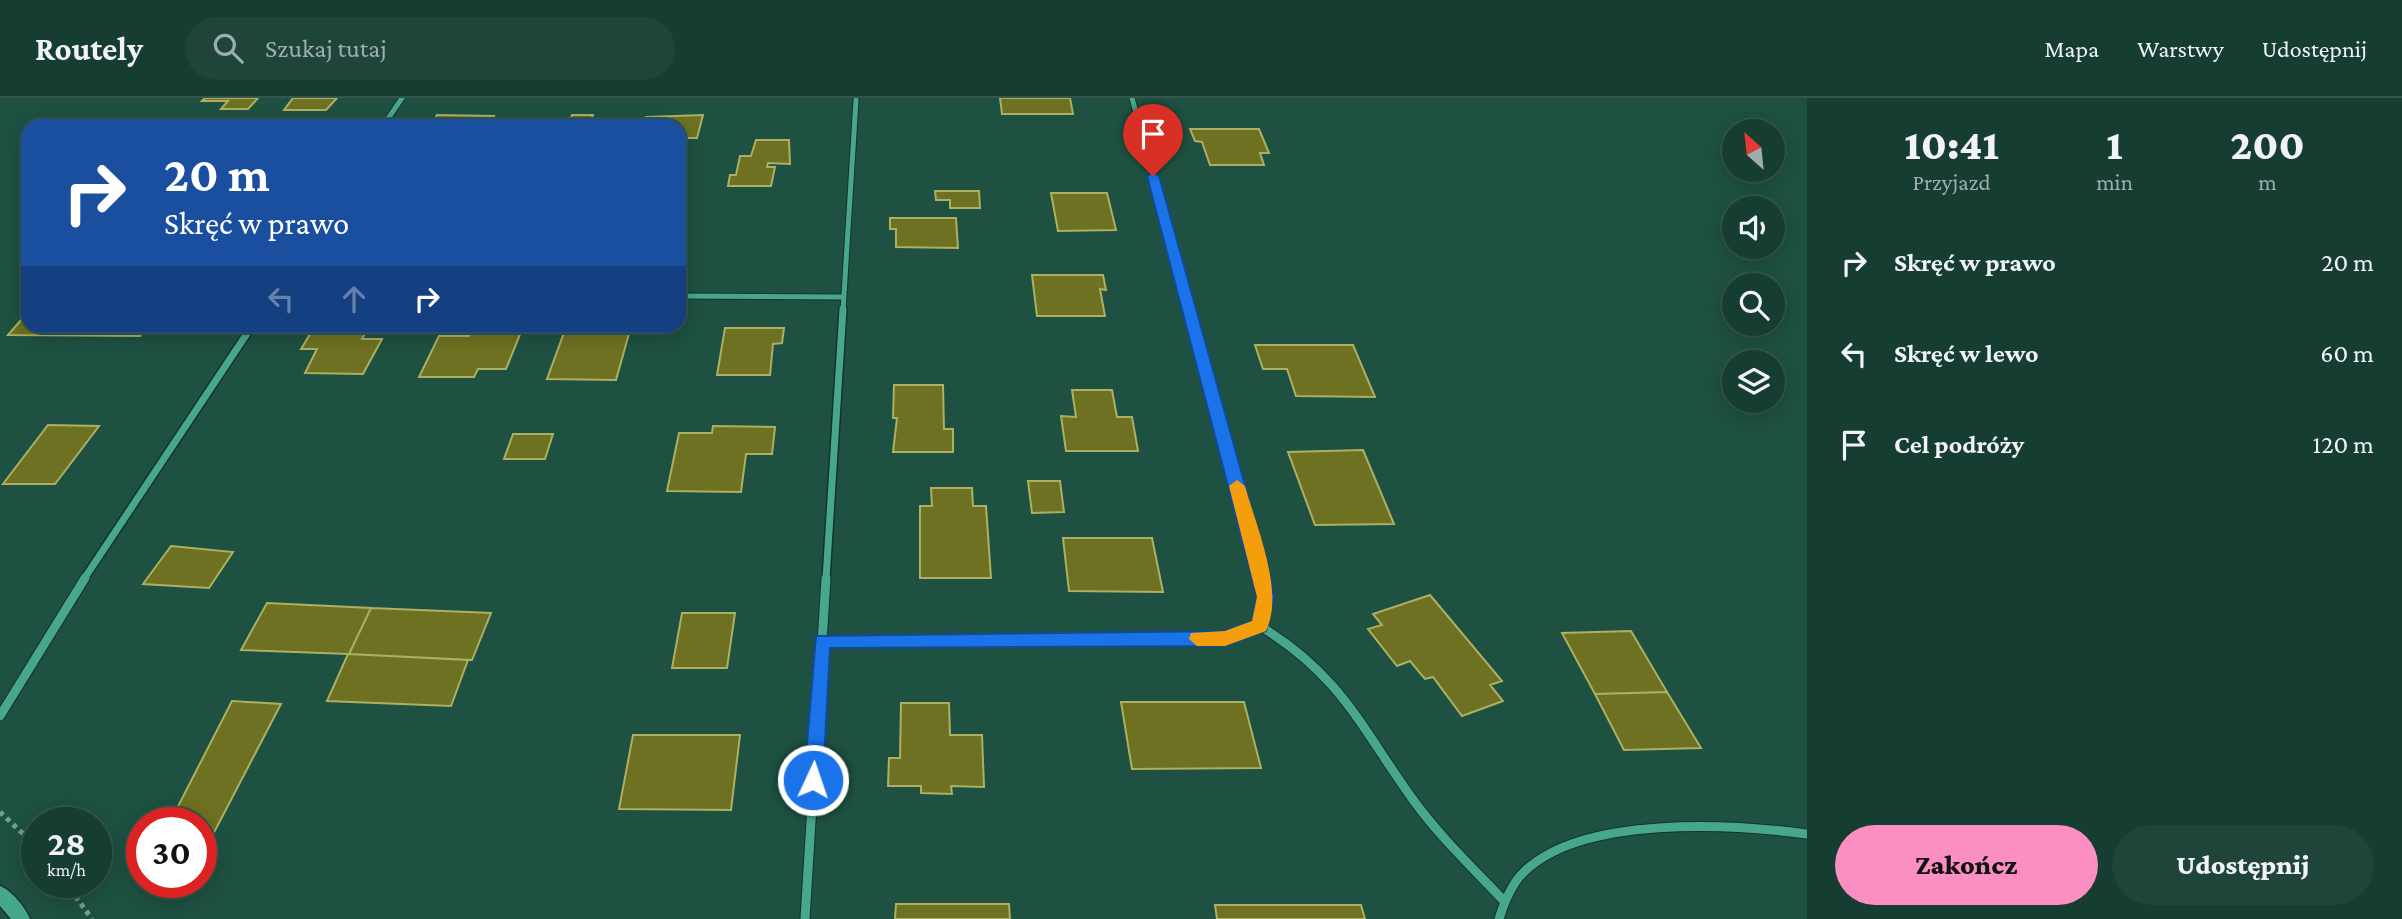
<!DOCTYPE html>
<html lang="pl">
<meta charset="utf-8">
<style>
:root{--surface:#163d32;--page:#1f443a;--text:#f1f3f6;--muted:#9eaeac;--line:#35564d;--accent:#fc8fc2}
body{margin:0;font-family:"Crimson Pro",serif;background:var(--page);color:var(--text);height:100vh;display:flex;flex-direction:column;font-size:26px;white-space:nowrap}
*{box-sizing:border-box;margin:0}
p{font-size:23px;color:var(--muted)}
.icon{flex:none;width:38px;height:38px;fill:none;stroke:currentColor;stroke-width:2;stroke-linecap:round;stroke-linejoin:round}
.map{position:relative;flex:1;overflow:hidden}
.sheet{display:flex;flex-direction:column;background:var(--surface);width:595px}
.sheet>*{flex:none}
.hud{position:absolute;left:21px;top:21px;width:665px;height:214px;border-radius:21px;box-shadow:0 4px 18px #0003,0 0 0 2px var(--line);background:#1a4fa0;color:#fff;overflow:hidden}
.needle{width:46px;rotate:333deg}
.fabs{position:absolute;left:1722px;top:21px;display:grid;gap:14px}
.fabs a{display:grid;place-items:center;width:63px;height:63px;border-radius:50%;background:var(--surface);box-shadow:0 4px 18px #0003,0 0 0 2px var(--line);font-size:35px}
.speed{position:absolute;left:21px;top:709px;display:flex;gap:14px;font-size:35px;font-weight:700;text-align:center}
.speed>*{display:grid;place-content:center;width:91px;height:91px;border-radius:50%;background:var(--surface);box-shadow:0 4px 18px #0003,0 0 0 2px var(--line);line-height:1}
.speed small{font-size:18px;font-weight:400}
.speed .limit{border:10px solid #d22;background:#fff;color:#111}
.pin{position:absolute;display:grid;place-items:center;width:60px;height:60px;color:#fff;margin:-72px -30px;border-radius:50% 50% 50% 0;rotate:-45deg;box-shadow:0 0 7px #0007}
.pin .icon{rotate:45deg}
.me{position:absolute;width:77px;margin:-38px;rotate:3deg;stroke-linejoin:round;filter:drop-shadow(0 0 5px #0008)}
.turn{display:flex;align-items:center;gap:24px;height:147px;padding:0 28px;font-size:32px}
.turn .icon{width:91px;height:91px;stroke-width:2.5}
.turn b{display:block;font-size:49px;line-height:60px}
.lanes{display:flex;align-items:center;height:66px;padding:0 28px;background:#0003;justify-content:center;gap:35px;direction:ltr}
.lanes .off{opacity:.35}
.eta{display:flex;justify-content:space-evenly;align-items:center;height:119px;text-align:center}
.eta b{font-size:42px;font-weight:800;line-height:49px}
.cta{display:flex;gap:14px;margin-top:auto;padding:14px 28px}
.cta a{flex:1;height:80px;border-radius:42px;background:var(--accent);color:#111;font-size:28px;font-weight:800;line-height:80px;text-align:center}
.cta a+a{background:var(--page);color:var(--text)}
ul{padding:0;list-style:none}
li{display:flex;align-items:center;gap:21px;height:91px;padding:0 28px}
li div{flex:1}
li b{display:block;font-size:26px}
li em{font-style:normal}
header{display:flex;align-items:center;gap:42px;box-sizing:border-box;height:98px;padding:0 35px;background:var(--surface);border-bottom:2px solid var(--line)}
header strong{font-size:33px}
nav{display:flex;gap:38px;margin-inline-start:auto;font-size:24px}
.search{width:490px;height:63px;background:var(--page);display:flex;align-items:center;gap:18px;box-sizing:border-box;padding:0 24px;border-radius:38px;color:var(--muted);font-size:26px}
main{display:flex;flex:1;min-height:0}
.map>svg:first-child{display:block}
.building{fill:#6e7121;stroke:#abb062;stroke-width:2}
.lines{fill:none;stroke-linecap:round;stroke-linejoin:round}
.minor-far2-casing{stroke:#15332a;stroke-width:7}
.minor-far1-casing{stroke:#15332a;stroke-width:10}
.minor-casing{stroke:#15332a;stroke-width:11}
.tertiary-casing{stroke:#15332a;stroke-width:3}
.path{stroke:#70a091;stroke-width:5;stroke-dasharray:4.5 4.5;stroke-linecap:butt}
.minor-far2{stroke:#47a78c;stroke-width:5}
.minor-far1{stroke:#47a78c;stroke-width:7}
.minor{stroke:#47a78c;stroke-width:9}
.tertiary{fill:#47a78c;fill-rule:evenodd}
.route{fill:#1a73e8;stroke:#114b97;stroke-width:2}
.slow{fill:#f59e0b}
</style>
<header>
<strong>Routely</strong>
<div class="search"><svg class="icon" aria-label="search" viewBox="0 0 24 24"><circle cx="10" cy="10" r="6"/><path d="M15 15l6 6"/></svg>Szukaj tutaj</div>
<nav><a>Mapa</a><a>Warstwy</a><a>Udostępnij</a></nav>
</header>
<main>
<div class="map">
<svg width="1807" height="821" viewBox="0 0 1807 821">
<rect width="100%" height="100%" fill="#1e5142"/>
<path class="building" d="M205 0H258L248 11H221L228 3H202Z
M293 0H337L326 12H284Z
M1000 0H1070L1073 16H1002Z
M437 17 494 18 488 28H431Z
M572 17H593L590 24H602L600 28H539L541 24H569Z
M703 17 697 40H679V28H643L646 19Z
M1190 31H1259L1269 55H1260L1264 67H1210L1202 44 1195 43Z
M756 42H789L790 66 768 65 767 69H775L771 88H728L730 77H736L740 58H751Z
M935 93H979L980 110H950V102H936Z
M1051 95H1107L1116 132 1058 133Z
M890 120H956L958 150 896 149V131H890Z
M1032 177H1103L1106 192 1100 191 1105 218H1037Z
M28 214V228H147L140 238 8 237Z
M315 228H369L362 241H382L363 276 305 275 317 251H301Z
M725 230H784L782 245 773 246 770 277H717Z
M565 232H630L616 282 547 281Z
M471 234H521L506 271H478L474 279H419L439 238H469Z
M1255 247H1353L1375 299 1296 298 1287 271H1263Z
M894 287H943L944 331H953V354H893L897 320H893Z
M1072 292H1112L1117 319H1132L1138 353H1066L1061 318 1076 319Z
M48 327 99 328 55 386H3Z
M713 328 775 329 772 356H746L741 394 667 393 679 335H712Z
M513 336H553L545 361H504Z
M1363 352 1394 426 1315 427 1288 354Z
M1028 383H1060L1064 414 1032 415Z
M931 390H972L973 408H986L991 480H920V408H932Z
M1063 440H1152L1163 494 1069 493Z
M171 448 233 454 209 490 143 486Z
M1430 497 1502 583 1490 587 1503 603 1462 618 1433 579 1425 581 1410 563 1397 568 1368 531 1382 527 1373 516Z
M267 505 371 510 349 556 241 552Z
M371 510 491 515 472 562 349 556Z
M682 515H735L727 570H672Z
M1631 533 1667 594 1595 596 1562 535Z
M348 556H349L468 562 451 608 327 603Z
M1667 594 1701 650 1624 652 1595 596Z
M232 603 281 606 209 744 201 745V724H170Z
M1121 604H1244L1261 670 1132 671Z
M901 605H949L950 637H982L984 689 951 688 952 696 921 695V688H888L889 660H900Z
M633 637H740L731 712 619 711Z
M896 806H1009L1010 821H895Z
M1215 807H1361L1365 821H1217Z"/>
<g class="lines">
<g class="minor-far2-casing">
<path id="minor-far2" d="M1132 0 1190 213
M383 28 402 0
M679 198 844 199
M843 213 856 2"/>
</g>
<g class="minor-far1-casing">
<path id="minor-far1" d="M1189 211 1262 481
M84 481 252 228
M826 481 843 211"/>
</g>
<g class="minor-casing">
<path id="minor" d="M1260 528C1342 578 1361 630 1414 703 1441 740 1473 770 1504 803
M822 543 1225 540 1260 528 1266 499 1261 480
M0 618 85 480
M805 821 826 480
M1499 821C1504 805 1511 786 1524 774 1582 717 1731 726 1807 736"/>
</g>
<g class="tertiary-casing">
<path id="tertiary" d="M0 788C12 793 25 809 30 821H11L0 808Z"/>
</g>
<path class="path" d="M0 714 37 749
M65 784 92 821"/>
<use href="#minor-far2" class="minor-far2"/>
<use href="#minor-far1" class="minor-far1"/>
<use href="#minor" class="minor"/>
<use href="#tertiary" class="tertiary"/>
</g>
<path class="route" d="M1153 74 1159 78 1267 466 1274 499 1266 533 1225 548 830 550 823 682 820 688 813 691 806 688 804 682 816 538 1225 533 1252 523 1257 499 1147 78Z"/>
<path class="slow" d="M1237 382 1245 388C1256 428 1285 494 1266 533L1225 548H1197L1189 541 1191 535 1225 533 1252 523 1257 499 1229 388Z"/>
</svg>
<div class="fabs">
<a><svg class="needle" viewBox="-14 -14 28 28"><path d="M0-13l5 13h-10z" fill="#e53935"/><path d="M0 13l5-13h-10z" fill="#9eaeac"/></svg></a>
<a><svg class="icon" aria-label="sound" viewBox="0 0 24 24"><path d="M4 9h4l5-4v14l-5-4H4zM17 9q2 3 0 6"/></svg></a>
<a><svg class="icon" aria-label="search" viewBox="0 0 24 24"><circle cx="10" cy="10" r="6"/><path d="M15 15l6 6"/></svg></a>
<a><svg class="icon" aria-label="layers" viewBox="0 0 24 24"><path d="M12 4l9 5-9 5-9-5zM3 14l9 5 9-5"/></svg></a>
</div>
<div class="speed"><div>28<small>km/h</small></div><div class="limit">30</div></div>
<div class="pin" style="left:1153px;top:78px;background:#d93025"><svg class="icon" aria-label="arrive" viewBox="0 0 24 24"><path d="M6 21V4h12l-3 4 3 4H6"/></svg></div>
<svg class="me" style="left:813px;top:682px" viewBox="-20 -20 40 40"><circle r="17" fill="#1a73e8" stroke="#fff" stroke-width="3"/><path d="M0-11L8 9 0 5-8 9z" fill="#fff"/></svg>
<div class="hud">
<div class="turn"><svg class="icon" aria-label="right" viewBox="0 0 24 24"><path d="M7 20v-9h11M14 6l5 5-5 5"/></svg><div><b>20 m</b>Skręć w prawo</div></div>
<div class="lanes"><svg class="icon off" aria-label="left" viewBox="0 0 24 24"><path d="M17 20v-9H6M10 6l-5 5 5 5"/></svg><svg class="icon off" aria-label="ahead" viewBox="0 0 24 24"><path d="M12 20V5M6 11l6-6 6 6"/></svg><svg class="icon" aria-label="right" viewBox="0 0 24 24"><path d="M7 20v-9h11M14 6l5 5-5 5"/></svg></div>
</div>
</div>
<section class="sheet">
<div class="eta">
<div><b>10:41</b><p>Przyjazd</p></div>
<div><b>1</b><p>min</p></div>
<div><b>200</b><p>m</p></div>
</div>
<ul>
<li><svg class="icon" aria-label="right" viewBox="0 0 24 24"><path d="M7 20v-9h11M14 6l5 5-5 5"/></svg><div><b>Skręć w prawo</b></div><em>20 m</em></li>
<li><svg class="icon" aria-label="left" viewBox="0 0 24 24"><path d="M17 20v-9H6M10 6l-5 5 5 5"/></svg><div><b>Skręć w lewo</b></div><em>60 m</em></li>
<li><svg class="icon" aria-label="arrive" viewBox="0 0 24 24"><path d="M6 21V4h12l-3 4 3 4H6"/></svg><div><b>Cel podróży</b></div><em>120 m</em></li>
</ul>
<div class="cta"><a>Zakończ</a><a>Udostępnij</a></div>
</section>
</main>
